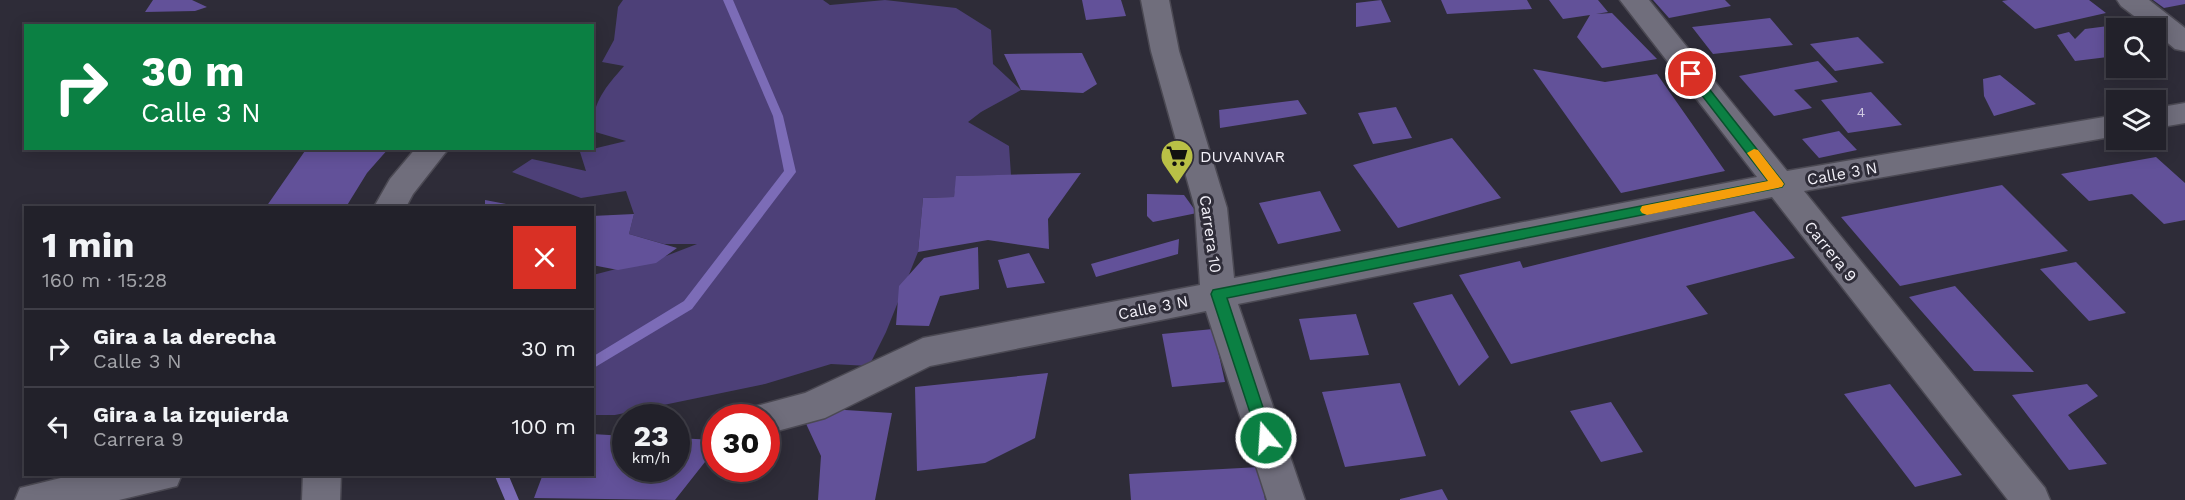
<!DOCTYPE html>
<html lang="es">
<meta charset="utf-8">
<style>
:root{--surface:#22212a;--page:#2a2932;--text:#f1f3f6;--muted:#a2a3a8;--line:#3f3e47}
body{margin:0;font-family:"Work Sans",sans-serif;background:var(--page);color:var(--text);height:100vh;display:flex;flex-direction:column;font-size:22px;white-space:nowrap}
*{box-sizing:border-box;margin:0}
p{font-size:20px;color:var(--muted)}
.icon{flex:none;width:33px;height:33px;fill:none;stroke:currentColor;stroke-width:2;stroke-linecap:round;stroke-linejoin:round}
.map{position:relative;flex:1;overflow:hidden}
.details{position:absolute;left:24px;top:206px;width:570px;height:270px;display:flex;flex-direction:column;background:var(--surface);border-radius:0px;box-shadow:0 3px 15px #0003,0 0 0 2px var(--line)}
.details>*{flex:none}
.top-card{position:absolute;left:24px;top:24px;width:570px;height:126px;border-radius:0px;box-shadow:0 3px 15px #0003,0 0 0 2px var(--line);background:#0b8043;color:#fff;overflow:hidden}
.controls{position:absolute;left:2106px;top:18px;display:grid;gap:12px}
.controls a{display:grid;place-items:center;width:60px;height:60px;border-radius:0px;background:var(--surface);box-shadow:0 3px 15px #0003,0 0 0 2px var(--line);font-size:30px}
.speed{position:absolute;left:612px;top:404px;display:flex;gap:12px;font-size:30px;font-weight:700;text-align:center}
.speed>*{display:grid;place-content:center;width:78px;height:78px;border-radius:50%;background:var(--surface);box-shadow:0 3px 15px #0003,0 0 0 2px var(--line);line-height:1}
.speed small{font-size:15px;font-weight:400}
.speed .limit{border:9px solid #d22;background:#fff;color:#111}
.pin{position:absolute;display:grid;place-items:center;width:51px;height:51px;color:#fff;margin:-26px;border:3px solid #fff;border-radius:50%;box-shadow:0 2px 6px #0007}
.me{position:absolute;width:66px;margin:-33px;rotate:342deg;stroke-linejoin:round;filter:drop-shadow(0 0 4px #0008)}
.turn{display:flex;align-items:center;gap:21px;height:126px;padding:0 18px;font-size:27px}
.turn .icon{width:78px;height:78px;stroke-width:2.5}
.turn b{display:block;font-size:42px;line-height:51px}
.round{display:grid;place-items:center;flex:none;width:63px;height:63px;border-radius:0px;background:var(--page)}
.summary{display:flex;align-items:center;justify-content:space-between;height:102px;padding:0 18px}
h1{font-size:36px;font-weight:700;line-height:45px}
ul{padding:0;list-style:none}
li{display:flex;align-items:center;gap:18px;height:78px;padding:0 18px;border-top:2px solid var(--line)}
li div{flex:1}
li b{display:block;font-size:22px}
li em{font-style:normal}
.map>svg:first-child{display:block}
.green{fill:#4d4078}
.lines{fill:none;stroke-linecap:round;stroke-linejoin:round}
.stream{fill:#7c6cb7;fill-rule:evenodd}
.building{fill:#625199}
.minor-casing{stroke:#4b4953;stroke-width:3}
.tertiary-casing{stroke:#4b4953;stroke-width:3}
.minor{fill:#706e7c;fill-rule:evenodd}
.tertiary{fill:#706e7c;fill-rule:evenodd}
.route{fill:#0b8043;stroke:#07532c;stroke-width:1.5}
.slow{fill:#f59e0b}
.labels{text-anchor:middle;stroke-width:6;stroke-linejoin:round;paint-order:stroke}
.number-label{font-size:14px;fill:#cfc9e1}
.poi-label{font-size:16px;fill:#f3f1f9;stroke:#2e2c38;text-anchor:start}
.street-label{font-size:16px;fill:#f3f1f9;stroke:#2e2c38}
</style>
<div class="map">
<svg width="2185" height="500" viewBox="0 0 2185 500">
<rect width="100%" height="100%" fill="#2e2c38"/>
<path class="green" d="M623 0H823L830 5 885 0 956 8 991 30 993 64 1021 90 981 112 968 122 1009 146 1011 175 957 176 954 197 923 198 918 252 886 332 869 366 831 364 765 384 615 415H593V275L666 256 697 244H664L629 234 634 214 626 191 581 198 512 172 532 159 586 171 580 152 626 141 592 131C593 101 605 88 624 66L602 62 614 40 618 7Z"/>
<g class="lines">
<path class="stream" d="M723 0H733L783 116 796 172 692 309 592 369V357L684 301 784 171 773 116Z
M494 474H508L519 500H505Z"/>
</g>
<path class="building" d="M153 0H192L207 7 195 11 145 12Z
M1082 0H1121L1126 16 1086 20Z
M1381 0 1391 22 1356 27V3Z
M1441 0H1527L1532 9 1447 14Z
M1549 0H1598L1608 12 1596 14 1612 13 1657 59 1602 68 1577 37 1590 15 1563 19Z
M1653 0H1725L1731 6 1669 18Z
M2008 0H2089L2106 13 2035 29 2002 1Z
M2153 0H2185V4L2164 8Z
M1770 18 1793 45 1713 54 1692 27Z
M2116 25 2119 28H2116V56L2075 61 2057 35 2069 32 2075 39 2085 29Z
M1858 37 1884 63 1835 71 1810 44Z
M1082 53 1097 84 1083 93 1021 90 1004 54Z
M1818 61 1838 82 1794 90 1812 108 1774 116 1739 76Z
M1533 69 1605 82 1657 74 1725 171 1621 193Z
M2000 75 2036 104 1994 116 1984 96 1983 79Z
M1871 92 1902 125 1848 133 1821 100Z
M1298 100 1307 114 1220 128 1219 110Z
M1396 107 1412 138 1373 144 1358 113Z
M1839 131 1857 150 1819 158 1802 139Z
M1452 138 1501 198 1398 228 1353 165Z
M307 148H389L367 173 346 207H266Z
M2156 157 2185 183V220L2164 224 2132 194 2089 201 2061 174Z
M1081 173 1048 219 1049 249 988 240 918 252 923 198 954 197 956 176Z
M2002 185 2068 251 1900 286 1841 217Z
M1320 191 1341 231 1278 244 1259 203Z
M1147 194 1184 195 1197 213 1153 222 1147 216Z
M485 200 517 206V207H485Z
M1754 211 1795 258 1686 286 1708 314 1511 364 1459 275 1520 261 1523 268Z
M634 214 629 234 677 248 656 263 618 270 592 265V216Z
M1179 239 1178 254 1096 277 1091 264Z
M978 247 979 289 940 296 929 326 896 325 899 286 924 258Z
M1029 253 1045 283 1007 288 998 260Z
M2076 262 2126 313 2089 321 2040 269Z
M1955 286 2034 372 1974 371 1909 297Z
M1452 294 1489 357 1459 386 1413 303Z
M1356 314 1369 355 1310 360 1299 319Z
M1213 329 1225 382 1172 387 1162 334Z
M1048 373 1035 438 985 463 917 471 915 387Z
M1400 383 1426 456 1345 467 1322 392Z
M1890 384 1962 475 1915 487 1844 394Z
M2087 384 2098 396 2068 415 2107 464 2069 470 2012 395Z
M1611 402 1643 452 1601 462 1570 411Z
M830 409 892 413 875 500H818L821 456 802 415Z
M592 434 626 436V468H676V438L716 440V448L675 500 534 498 543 474H592Z
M1260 467 1265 500H1131L1129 474Z
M1442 489 1448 500H1400V499Z"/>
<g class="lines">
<g class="minor-casing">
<path id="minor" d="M1141 0H1169L1179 51 1227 208 1234 278 1757 177 1620 0H1649L1787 171 2116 115V136L1804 191 2045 488 2050 500H2008L1772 197 1238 304 1305 500H1267L1206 311 930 366 825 418 766 434V417H748L753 407 805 393 923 338 1200 285 1195 208 1151 51Z
M2185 103V123L2156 128V108Z
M416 148H449L413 194 406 207H374L390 179Z
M77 474H182L177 486 119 500H15L20 488Z
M303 474H341L340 500H302Z"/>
</g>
<g class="tertiary-casing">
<path id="tertiary" d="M2117 0H2149L2185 28V51L2175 49 2156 33V28H2150L2121 6Z"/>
</g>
<use href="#minor" class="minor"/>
<use href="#tertiary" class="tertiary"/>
</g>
<path class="route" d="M1691 70 1695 71 1782 181 1784 184 1782 187 1227 298 1273 438 1271 443 1266 445 1260 443 1211 294 1213 290 1768 181 1687 76V71Z"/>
<path class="slow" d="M1754 149 1758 150 1782 181 1784 184 1782 187 1647 215 1642 213 1640 210 1642 206 1647 205 1768 181 1747 153Z"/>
<defs>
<g id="supermarket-pin" transform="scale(1.725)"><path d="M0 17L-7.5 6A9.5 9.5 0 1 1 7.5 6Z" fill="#b9c046" stroke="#2e2c38"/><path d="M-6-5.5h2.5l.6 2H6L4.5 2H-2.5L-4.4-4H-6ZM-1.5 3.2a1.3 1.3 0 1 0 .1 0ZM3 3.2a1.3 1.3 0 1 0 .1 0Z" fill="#111"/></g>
</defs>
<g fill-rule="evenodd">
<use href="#supermarket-pin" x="1177" y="156"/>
</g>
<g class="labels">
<g class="number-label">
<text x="1861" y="117">4</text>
</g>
<g class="poi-label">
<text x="1200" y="162">DUVANVAR</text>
</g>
<g class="street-label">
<text transform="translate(1842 173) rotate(-10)" y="6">Calle 3 N</text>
<text transform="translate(1211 234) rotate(82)" y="6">Carrera 10</text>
<text transform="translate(1831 251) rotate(51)" y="6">Carrera 9</text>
<text transform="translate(1153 307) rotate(-11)" y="6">Calle 3 N</text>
</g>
</g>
</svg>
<div class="controls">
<a><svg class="icon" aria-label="search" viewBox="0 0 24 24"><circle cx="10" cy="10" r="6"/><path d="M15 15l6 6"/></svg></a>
<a><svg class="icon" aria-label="layers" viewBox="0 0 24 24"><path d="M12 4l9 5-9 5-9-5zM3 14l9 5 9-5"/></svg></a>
</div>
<div class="speed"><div>23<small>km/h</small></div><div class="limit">30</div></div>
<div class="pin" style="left:1691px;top:74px;background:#d93025"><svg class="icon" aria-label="arrive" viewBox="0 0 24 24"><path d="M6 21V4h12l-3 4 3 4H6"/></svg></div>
<svg class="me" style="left:1266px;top:438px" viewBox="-20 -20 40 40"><circle r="17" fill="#0b8043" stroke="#fff" stroke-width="3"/><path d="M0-11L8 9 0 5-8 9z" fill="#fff"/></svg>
<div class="top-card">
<div class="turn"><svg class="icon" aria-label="right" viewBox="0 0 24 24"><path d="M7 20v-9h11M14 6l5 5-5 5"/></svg><div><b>30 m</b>Calle 3 N</div></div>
</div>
<section class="details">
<div class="summary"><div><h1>1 min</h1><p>160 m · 15:28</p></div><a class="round" style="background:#d93025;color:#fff"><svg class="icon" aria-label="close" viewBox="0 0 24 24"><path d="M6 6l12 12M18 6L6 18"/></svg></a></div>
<ul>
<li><svg class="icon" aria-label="right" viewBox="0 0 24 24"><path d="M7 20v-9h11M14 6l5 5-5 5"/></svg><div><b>Gira a la derecha</b><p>Calle 3 N</p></div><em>30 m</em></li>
<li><svg class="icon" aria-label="left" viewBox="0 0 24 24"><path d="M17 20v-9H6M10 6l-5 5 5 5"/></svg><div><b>Gira a la izquierda</b><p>Carrera 9</p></div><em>100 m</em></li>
</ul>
</section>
</div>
